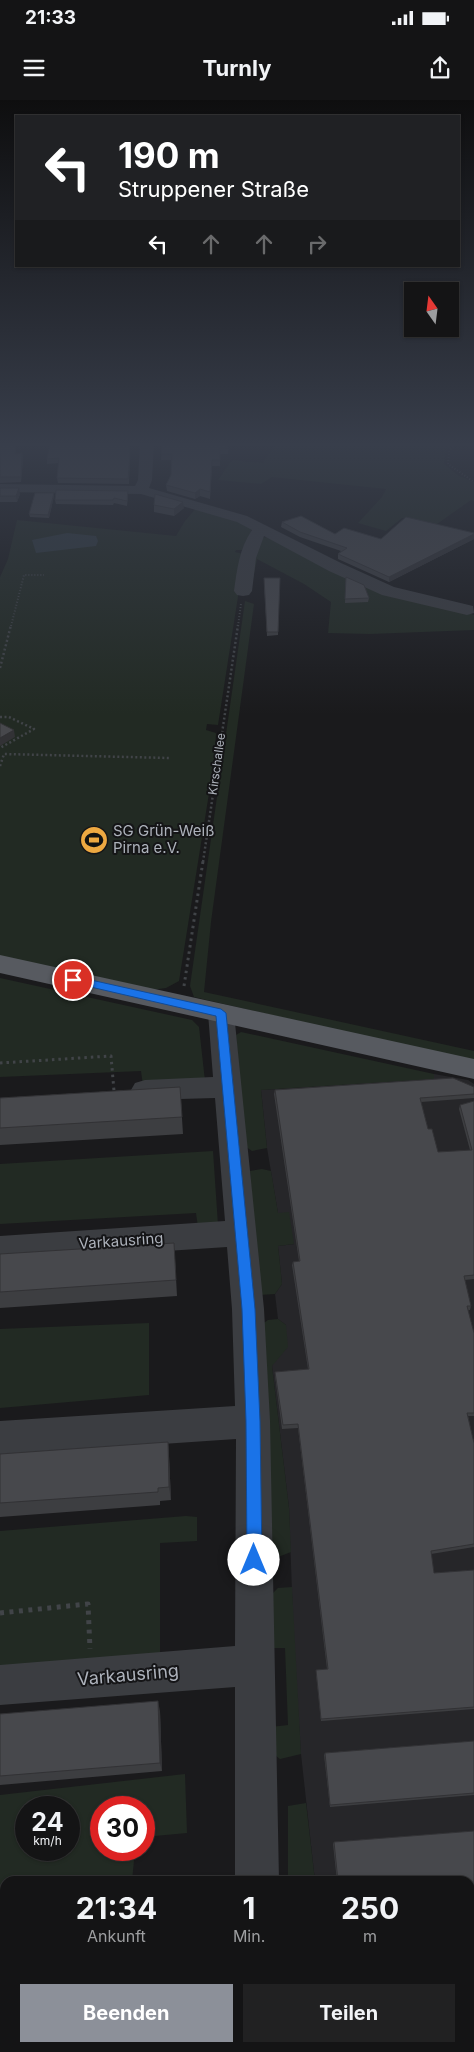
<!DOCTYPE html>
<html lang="de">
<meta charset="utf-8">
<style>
:root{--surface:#141415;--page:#212122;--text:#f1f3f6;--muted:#9d9ea0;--line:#333334;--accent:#8c9099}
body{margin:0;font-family:Inter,sans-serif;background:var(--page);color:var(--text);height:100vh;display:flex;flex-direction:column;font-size:19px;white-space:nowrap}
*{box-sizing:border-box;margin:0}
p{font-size:16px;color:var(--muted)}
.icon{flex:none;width:28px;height:28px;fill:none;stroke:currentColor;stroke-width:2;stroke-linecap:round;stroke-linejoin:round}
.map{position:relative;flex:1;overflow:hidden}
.details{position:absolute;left:0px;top:1776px;width:475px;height:176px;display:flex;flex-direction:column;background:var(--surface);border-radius:15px 15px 0 0;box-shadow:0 1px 4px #0004,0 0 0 1px var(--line)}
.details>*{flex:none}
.top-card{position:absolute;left:15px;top:15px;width:445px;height:152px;border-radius:0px;box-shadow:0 1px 4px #0004,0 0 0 1px var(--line);background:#202124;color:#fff;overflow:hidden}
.needle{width:32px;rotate:346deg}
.tools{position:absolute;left:404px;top:182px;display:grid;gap:10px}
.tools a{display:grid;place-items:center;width:55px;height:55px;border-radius:0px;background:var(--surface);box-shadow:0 1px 4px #0004,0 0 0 1px var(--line);font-size:25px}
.speed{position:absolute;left:15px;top:1696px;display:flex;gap:10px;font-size:25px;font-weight:700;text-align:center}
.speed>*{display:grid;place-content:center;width:65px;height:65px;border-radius:50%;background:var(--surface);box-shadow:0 1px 4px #0004,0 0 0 1px var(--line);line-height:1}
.speed small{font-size:12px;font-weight:400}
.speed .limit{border:8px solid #d22;background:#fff;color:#111}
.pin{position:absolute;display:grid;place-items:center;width:42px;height:42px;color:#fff;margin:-21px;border:2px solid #fff;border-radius:50%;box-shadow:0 1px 5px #0007}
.me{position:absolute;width:55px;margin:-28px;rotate:0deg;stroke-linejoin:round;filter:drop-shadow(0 0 4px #0008)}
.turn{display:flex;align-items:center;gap:18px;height:105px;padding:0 20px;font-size:22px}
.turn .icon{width:65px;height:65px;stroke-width:2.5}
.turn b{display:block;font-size:35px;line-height:42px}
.lanes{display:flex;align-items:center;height:48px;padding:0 20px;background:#0003;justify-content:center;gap:25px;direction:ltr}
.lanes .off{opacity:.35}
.eta{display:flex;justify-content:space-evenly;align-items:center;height:85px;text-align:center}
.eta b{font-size:30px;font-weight:700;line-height:35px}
.button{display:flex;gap:10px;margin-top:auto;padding:10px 20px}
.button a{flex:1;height:58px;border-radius:0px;background:var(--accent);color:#fff;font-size:20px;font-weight:700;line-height:58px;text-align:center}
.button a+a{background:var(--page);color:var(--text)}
.status{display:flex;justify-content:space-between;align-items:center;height:35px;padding:0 25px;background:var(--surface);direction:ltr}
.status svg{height:14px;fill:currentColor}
header{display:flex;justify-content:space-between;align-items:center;height:65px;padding:0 20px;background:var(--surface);font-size:22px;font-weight:700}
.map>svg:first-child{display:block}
.built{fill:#262629}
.green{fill:#222a23;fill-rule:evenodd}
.water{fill:#303a40}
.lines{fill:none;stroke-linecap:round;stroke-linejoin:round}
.path-far3{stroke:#414448;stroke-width:2;stroke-dasharray:1 2;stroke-linecap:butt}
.path-far2{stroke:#414448;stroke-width:2.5;stroke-dasharray:2 2.5;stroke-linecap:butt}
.path-far1{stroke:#414448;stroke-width:3;stroke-dasharray:2.5 4;stroke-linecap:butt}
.path{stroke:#414448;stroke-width:5;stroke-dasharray:4 5.5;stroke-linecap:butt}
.minor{fill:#3b3d41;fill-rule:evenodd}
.major{fill:#575a60;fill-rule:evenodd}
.wall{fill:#3d3e41}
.shaded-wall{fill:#323235}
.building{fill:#47484c;stroke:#323235}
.route{fill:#1a73e8;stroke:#114b97}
.labels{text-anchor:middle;stroke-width:4;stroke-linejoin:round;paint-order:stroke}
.far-street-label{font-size:12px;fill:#adb2bb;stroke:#151517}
.poi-label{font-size:15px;fill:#adb2bb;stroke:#151517;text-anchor:start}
.street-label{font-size:15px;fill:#adb2bb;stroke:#151517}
.near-street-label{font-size:18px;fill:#adb2bb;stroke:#151517}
</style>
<div class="status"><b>21:33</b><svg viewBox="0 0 49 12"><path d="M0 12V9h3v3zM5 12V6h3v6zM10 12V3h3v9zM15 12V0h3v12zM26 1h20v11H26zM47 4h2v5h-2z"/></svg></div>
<header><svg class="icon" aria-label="menu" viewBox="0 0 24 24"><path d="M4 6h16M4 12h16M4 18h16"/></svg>Turnly<svg class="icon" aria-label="share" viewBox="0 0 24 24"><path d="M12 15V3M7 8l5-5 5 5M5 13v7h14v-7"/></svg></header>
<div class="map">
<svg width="474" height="1952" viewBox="0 0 474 1952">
<rect width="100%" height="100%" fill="#1a1a1c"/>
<path class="built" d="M434 974 468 980 474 984V1886H470V1781H315L301 1654 294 1548 289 1408 272 1266 286 1225 278 1219 275 1194 282 1184 278 1146 294 1144 278 1113 267 1048 261 990 434 979Z"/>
<path class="green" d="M277 342H454C446 346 445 356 444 364L459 376 474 382V401L471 400 437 424 402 418 386 431 358 423 382 397 386 389 272 377 261 384 218 380 232 360 263 363Z
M197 407 250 426 252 434 243 450H236L235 452 244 454V458L218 625 207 624 206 630 216 633 214 662 179 881 166 888 151 890 0 856V477L8 459 17 420 176 436 185 421Z
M268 437 359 482 467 512 474 515V530L370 534 328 533 331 502 304 484 257 459 251 489 254 443 260 438Z
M245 501 254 504 211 822 204 892 474 951V962L194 897 190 886Z
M0 878 192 920 199 927 205 981 143 985 141 971 0 977Z
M241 932 434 974V979L261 990 267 1048 252 1051 245 1046 236 935Z
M213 1051 218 1125 198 1127 196 1113 0 1124V1064Z
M262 1069 271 1071 278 1113 289 1112 294 1144 278 1146 282 1184 275 1194 259 1195 250 1071Z
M278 1219 286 1225 288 1247 272 1266 289 1408 291 1452 278 1457 269 1451 261 1225 268 1220Z
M149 1223V1295L0 1308V1229Z
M186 1416 197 1417V1441L160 1443V1560L0 1571V1431Z
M292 1487 301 1654 280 1659 272 1653 271 1627 288 1625 285 1548H270L272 1494 278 1488Z
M185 1674 187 1733 144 1737V1708H101V1750H135L132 1781H5V1851H0V1695ZM26 1708H69V1750H26Z
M306 1703 315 1781H288V1706Z
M474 1917V1952H416V1948H470V1918Z"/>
<path class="water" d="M67 433 96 436 98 441 96 446 36 453 32 440Z"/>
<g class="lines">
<path class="path-far3" d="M457 342 449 351 448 364 474 382
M11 526 24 475H44
M238 526 241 504"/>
<path class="path-far2" d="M0 568 11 525
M0 617H9L34 629 0 648
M0 666 4 654 169 658
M203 762 238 525"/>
<path class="path-far1" d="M184 886 203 761
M0 963 111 956 114 991"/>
<path class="path" d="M0 1513 88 1504 90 1549
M470 1905 474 1904
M406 1948 409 1952"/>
<path class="minor" d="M140 342H154L152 380 149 388 247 416 341 463 394 487 473 506 474 513 467 515 382 495 329 471 264 436 256 458 252 491 249 495 243 496 237 495 234 491C237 470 239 449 252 430L237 422 141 394 0 392V384L135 386 138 380Z
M221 904 230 906 234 913 264 1209 270 1321 279 1781H235V1587L0 1605V1565L235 1546 236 1339 0 1355V1321L235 1306 232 1209 227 1147 0 1162V1136L225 1121 215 998 145 1000 135 997 131 990 135 983 145 980 213 977 208 913 212 906Z
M5 1893V1941L0 1942V1894Z
M235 1948H283V1952H235Z"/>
<path class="major" d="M0 855 474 959V979L0 873Z"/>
</g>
<path class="wall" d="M0 342H16V354L22 353 23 359 21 382 0 383Z
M129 342 130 360 129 384 58 383 57 378 59 363 47 364V359Z
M159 342H229L228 354H220V366H212L210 399 200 396 195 399 167 391 166 385 171 375V360H161L162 347Z
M0 388 20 394 17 402H0Z
M54 393V396L49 418 30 417 29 414Z
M128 396 127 406 114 403 113 405 56 404 55 400Z
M154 405 184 408 174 416 154 412Z
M282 422 335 434 381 439 474 433V439L389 482 338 459V454L341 451 300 437 281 427Z
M346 477 369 498 368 502 345 503Z
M280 478 278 535 267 536 264 482Z
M180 987 183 1034 0 1045V998Z
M474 987V998L421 1002 428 1029 438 1052 470 1050 459 1009 460 1005 474 1002V1179L465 1180 471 1206 470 1210H468L474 1233V1316H468L474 1343V1447L431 1454 434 1473 474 1470V1609L321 1621 316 1573V1570L327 1569 298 1328 282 1329 275 1275V1272L308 1269 292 1165 293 1162 299 1161 274 994 275 990Z
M0 1154 175 1159 177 1196 0 1208Z
M168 1342 169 1356 171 1400 160 1401V1405L0 1417V1354Z
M160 1611 162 1671 0 1685V1614Z
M474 1641V1695L330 1707 324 1655 325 1653Z
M474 1731V1790L470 1791V1781H337L333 1744 334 1742Z
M322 1948H388V1952H323Z"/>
<path class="shaded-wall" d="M22 353 23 359 21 382V377Z
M19 388 20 394 17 402 16 396Z
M200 389V396L195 399V393Z
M54 393V396L49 418 48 415Z
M183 402 184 408 174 416V409Z
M474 434V439L389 482V477Z
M14 630 15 637 0 646V638Z
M168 1342 169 1356 171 1400 169 1387Z
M158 1601 160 1611 162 1671 160 1663Z"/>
<path class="building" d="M0 342H16L15 354 22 353 21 377H0Z
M50 342H129L130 355 128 379 57 378 59 358 47 359Z
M162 342H228V348H220V360H212L210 392 200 389 195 393 166 385 171 375 172 354H161Z
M0 388H19L16 396H0Z
M56 390 128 391 127 401 114 398 113 400H55Z
M35 393H54L48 415 29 414Z
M155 394 183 402 174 409 154 405Z
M301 416 335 434 344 428 381 439 406 417 474 433V434L389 477 338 454 347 448 300 432 282 422Z
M346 477 364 485 369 498 345 499Z
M264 478H280L278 532H267Z
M0 623 14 630 0 638Z
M453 978 474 987V994L420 998 428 1029H432L438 1052 472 1050 460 1005 474 1001V1175L464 1176 471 1206H467L474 1233V1313H467L474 1343V1444L431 1451 434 1473 474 1470V1607L321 1619 316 1570 328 1569 298 1324 283 1325 275 1272 309 1269 293 1162 300 1161 275 990Z
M180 987 182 1017 0 1028V998Z
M174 1143 176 1180 0 1192V1154Z
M168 1342 169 1387 158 1388V1392L0 1403V1354Z
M158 1601 160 1663 0 1676V1614Z
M474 1641V1693L330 1705 325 1653Z
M474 1731V1789H470V1781H338L334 1742Z
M470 1830H474V1862H470Z
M325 1948H388V1952H325Z"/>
<linearGradient id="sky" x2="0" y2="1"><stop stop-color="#0e0e0f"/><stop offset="0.56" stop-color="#383e4b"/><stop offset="1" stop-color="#383e4b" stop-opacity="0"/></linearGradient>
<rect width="474" height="615" fill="url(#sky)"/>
<path class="route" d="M73 876 221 909 226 913 255 1209 260 1321 262 1460 260 1465 254 1467 249 1465 247 1460 246 1321 242 1209 216 916 69 882 67 880Z"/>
<defs>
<g id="stadium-disc" transform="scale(1.4375)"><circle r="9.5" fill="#eda841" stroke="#151517"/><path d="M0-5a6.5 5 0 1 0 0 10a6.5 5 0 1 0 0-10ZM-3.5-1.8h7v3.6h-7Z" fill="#111"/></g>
</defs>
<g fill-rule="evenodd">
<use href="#stadium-disc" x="94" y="740"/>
</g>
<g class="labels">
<g class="far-street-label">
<text transform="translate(217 664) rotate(-82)" y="4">Kirschallee</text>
</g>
<g class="poi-label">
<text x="113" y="736">SG Grün-Weiß<tspan x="113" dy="17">Pirna e.V.</tspan></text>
</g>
<g class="street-label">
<text transform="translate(121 1141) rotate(-4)" y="5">Varkausring</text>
</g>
<g class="near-street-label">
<text transform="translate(128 1575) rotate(-5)" y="6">Varkausring</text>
</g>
</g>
</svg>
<div class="tools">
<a><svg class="needle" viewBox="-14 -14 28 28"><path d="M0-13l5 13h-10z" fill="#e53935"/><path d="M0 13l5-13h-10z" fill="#9d9ea0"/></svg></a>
</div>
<div class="speed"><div>24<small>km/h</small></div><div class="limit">30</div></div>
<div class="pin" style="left:73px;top:880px;background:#d93025"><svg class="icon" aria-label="arrive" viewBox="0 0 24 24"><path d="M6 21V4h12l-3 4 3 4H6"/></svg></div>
<svg class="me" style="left:254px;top:1460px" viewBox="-20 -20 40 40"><circle r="19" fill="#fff"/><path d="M0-13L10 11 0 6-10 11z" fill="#1a73e8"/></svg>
<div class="top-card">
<div class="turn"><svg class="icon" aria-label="left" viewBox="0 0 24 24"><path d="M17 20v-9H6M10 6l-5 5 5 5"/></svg><div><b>190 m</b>Struppener Straße</div></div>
<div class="lanes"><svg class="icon" aria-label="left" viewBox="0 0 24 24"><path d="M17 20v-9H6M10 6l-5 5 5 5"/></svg><svg class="icon off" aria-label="ahead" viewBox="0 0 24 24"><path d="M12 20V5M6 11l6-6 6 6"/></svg><svg class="icon off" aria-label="ahead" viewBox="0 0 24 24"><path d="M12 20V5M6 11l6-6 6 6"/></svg><svg class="icon off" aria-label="right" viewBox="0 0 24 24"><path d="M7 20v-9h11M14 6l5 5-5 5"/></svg></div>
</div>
<section class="details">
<div class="eta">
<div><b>21:34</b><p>Ankunft</p></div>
<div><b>1</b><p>Min.</p></div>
<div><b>250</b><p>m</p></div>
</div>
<div class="button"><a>Beenden</a><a>Teilen</a></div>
</section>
</div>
